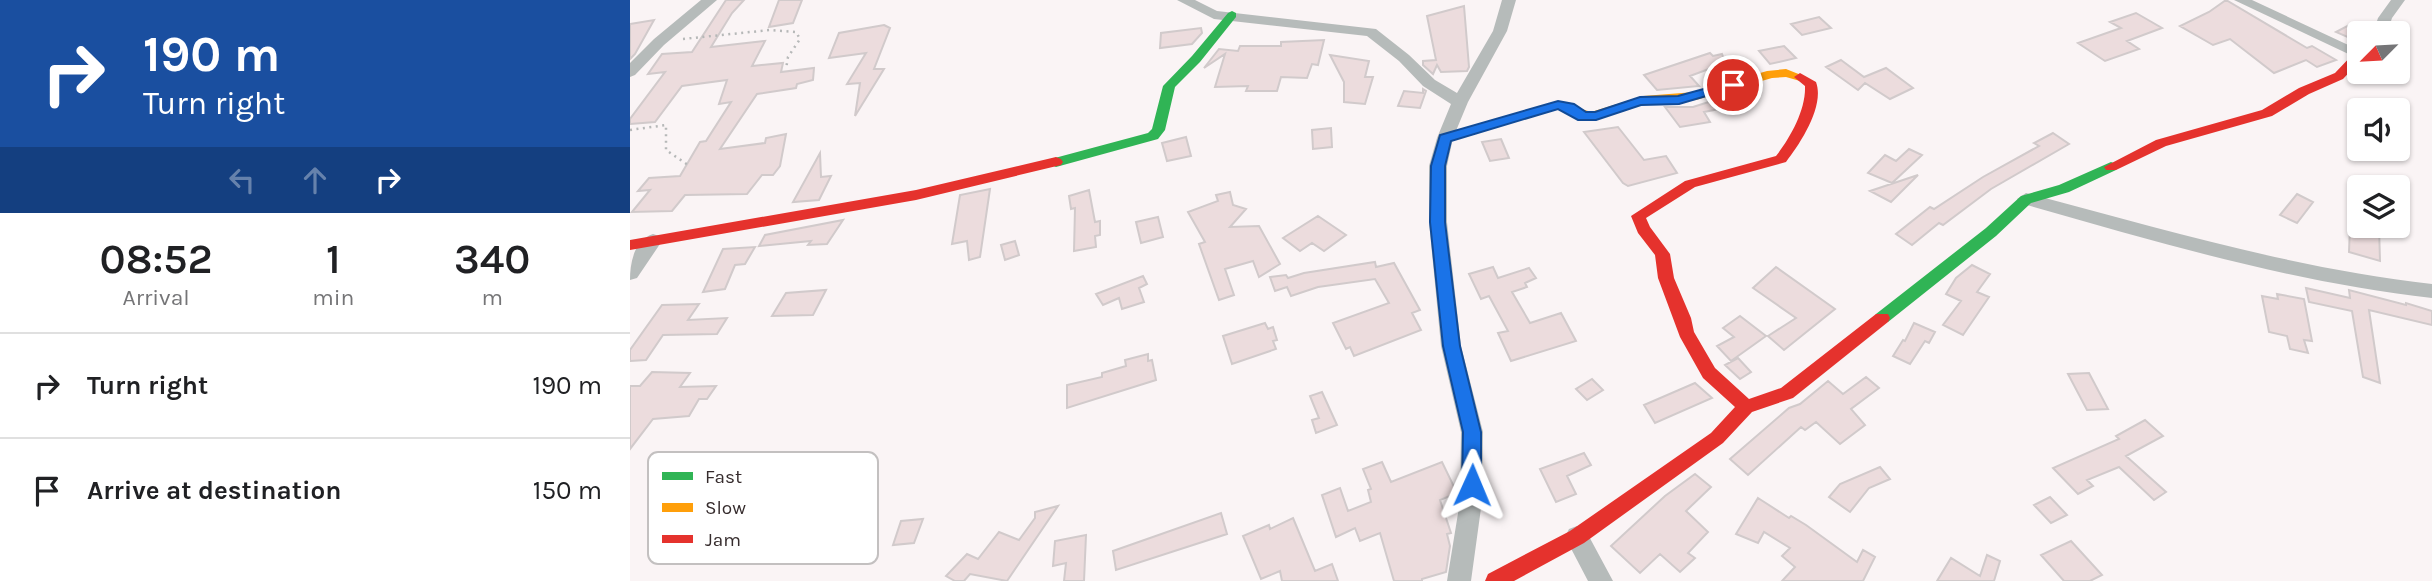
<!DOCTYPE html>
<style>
:root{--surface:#fff;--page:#f6f6f6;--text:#202124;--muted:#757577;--line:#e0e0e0}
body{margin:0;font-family:Karla,sans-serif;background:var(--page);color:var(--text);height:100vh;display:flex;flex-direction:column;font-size:26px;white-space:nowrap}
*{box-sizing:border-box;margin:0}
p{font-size:23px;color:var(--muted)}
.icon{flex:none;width:38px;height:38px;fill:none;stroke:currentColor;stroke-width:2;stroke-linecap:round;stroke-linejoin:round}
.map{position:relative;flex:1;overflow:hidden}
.panel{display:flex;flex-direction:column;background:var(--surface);width:630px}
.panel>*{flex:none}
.hud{background:#1a4fa0;color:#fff;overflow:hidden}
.needle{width:46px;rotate:246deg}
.tools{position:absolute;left:1717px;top:21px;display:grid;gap:14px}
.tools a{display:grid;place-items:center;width:63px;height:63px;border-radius:7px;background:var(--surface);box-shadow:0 2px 5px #0004;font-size:35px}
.pin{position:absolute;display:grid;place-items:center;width:60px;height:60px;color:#fff;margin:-30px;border:4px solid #fff;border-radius:50%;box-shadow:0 2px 7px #0007}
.me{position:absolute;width:77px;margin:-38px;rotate:1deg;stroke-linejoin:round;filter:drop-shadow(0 0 5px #0008)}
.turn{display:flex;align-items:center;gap:24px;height:147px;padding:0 28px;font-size:32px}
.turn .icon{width:91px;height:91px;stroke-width:2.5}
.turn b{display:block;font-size:49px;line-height:60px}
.lanes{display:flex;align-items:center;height:66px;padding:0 28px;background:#0003;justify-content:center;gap:35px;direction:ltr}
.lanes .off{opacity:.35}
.eta{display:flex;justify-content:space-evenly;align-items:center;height:119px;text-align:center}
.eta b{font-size:42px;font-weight:600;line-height:49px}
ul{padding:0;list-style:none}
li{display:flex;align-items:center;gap:21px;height:105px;padding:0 28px;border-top:2px solid var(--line)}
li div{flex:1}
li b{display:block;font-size:26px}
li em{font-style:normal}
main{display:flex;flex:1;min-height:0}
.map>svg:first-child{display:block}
.building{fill:#ecdcdd;stroke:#d1cacb;stroke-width:2}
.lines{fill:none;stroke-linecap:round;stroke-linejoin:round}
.path{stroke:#b6b8b8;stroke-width:2.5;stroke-dasharray:2 4.5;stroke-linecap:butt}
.street{fill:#b6bbba;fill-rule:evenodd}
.fast{fill:#30b455;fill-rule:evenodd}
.slow{fill:#ff9f0a;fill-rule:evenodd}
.jam{fill:#e5322d;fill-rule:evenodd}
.route{fill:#1a73e8;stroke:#114b97;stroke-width:2}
.key{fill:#fff;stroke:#c3c0c0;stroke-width:2}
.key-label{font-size:19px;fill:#362c2d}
</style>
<main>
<section class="panel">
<div class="hud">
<div class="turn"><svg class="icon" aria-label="right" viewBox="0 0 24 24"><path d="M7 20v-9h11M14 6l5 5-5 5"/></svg><div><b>190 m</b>Turn right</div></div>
<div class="lanes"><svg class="icon off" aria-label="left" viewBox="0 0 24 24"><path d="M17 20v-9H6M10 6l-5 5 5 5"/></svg><svg class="icon off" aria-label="ahead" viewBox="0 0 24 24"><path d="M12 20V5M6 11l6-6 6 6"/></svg><svg class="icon" aria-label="right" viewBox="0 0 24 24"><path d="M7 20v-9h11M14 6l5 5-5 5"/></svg></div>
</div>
<div class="eta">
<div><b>08:52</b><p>Arrival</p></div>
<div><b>1</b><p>min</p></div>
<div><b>340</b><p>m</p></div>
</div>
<ul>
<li><svg class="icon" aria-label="right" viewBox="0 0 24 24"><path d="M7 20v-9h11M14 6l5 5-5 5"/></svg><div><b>Turn right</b></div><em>190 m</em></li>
<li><svg class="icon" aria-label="arrive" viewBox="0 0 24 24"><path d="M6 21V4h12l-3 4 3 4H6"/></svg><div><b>Arrive at destination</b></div><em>150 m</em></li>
</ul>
</section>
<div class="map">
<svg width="1802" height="581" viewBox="0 0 1802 581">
<rect width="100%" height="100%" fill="#faf4f5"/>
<path class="building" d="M96 0H114L102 13 81 47 135 41 122 66 153 63 151 72 184 68 183 80 167 84 166 88 127 94 90 149 135 143 136 138 156 134 150 166 143 175H132L117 194 55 195 42 211 2 212 20 190 8 191 19 178 50 176 70 142 76 141 101 102 89 104 97 80 52 86 25 122 0 124V119L35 72 18 74 32 54 62 52Z
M149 0H172L163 23 139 27Z
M1596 0 1677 48 1682 46 1706 60 1687 67 1676 60 1644 73 1600 39 1583 45 1550 26 1579 12Z
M834 6 839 67 837 71 811 72 807 65 803 74 793 65V61L806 60 797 16Z
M1506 13 1532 28 1497 41 1509 49 1475 61 1448 43 1491 28 1480 22Z
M1189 17 1201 28 1172 35 1161 24Z
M24 20 5 54 0 59V24Z
M1721 24 1736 31 1722 39 1706 32Z
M254 25 260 28 244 69H254L225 116 230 83 217 84 236 53 199 58 209 33Z
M571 28 572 33 562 44 530 48 531 33Z
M694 40 688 65 682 64 677 78 651 77 647 91H616L618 86 585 87 595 54 574 68 589 49 608 51 610 46H651V42Z
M1154 46 1166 58 1140 64 1129 51Z
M1080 53 1083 56 1092 54 1095 63 1060 76 1069 86 1027 90 1014 75Z
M700 55 739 61 735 77H743L735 104 714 102V82Z
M1211 60 1234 77 1256 68 1283 88 1260 99 1235 83 1228 90 1196 67Z
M793 89 796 91 790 108 768 106 774 91 793 93Z
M1082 101 1089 109 1074 112 1080 122 1050 127 1035 107H1063Z
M988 127 1014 160 1036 156 1047 173 998 186 993 183 954 132Z
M701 128 702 147 683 149 682 130Z
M1423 133 1439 144 1361 189 1313 225 1309 223 1282 245 1266 234 1300 207 1304 209 1353 177 1409 146 1404 143Z
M556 137 561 156 537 161 532 143Z
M871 139 879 158 860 161 852 142Z
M1279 149 1292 155 1262 183 1238 173 1255 155 1266 161Z
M190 153 191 177 201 176 189 200 163 202Z
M1288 175 1261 202 1240 191Z
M360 189 350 257 339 260 337 241 322 244 330 195Z
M459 190 465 222 470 221V235L465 236 466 247 444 251 445 208 441 209 439 196Z
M600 192 603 205 616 209 600 227 629 226 650 264 629 277 623 261 595 269 604 295 589 300 569 244 575 242 558 212 588 201 586 195Z
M1667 194 1683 202 1667 223 1650 215Z
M688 216 716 235 694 251 682 243 670 251 653 238Z
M528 217 533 237 511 243 506 222Z
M213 220 197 244 178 245 181 241 129 246 135 235Z
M1720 226H1749L1750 261 1719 252Z
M385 241 389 255 375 260 371 245Z
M125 247 115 264 105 265 95 289 73 292 93 249Z
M745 262 746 267 764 263 790 310 782 313 791 330 724 356 720 347 716 349 703 323 759 303 745 279 688 287 661 296 657 287 645 291 640 277 656 275 658 278 674 273Z
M1342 265 1360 274 1347 292 1359 297 1333 335 1313 325 1331 301 1316 294 1326 278Z
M863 267 868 278 899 268 906 278 895 283 897 287 882 292 900 323 931 313 946 341 881 361 868 333 878 331 859 296 851 299 839 274Z
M1146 267 1205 309 1154 350 1138 336 1166 318 1123 288Z
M513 276 517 284 509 288 514 302 492 309 489 298 473 305 466 294Z
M1676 288 1720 298 1719 290 1776 305V303L1802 311V325L1739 310 1750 383 1733 377 1722 311 1679 302Z
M196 290 183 315 142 316 156 293Z
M1647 294 1674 299 1682 341 1674 340 1678 353 1660 349 1657 336 1639 332 1632 296 1648 299Z
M69 304 58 320 97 318 87 334 33 335 16 360 0 361V350L32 305Z
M1110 316 1136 336 1101 361 1087 346 1104 337 1093 328Z
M635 323 638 329 643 327 647 340 643 341 646 349 602 364 593 336Z
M1284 323 1305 332 1299 343 1295 341 1280 364 1263 356 1273 340 1275 341Z
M518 354V361L522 360 526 380 437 408V385L472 377V373L496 366 495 360Z
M1108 358 1121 372 1110 379 1095 365Z
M22 372 60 373 50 387 86 386 77 399H69L59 416 23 419 0 449V386H10Z
M1459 373 1478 409 1457 410 1438 374Z
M1236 377 1249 388 1221 409 1235 425 1210 444 1186 422 1175 430 1171 427 1118 475 1100 459 1159 408 1170 404 1198 381 1213 394Z
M962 379 973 390 957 400 946 389Z
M1065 383 1082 398 1025 423 1014 405Z
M692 392 707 425 686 433 682 420 689 418 680 396Z
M1515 420 1533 436 1496 456 1536 492 1524 500 1489 467 1457 480 1463 486 1448 494 1423 468 1489 439 1486 436Z
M954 453 961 465 937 476 946 494 926 502 910 469Z
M752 462 761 482 812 462 827 493 810 500 821 533 817 534 820 546 816 572 792 579V581H764L750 533 730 541 725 528 706 537 692 495 710 488 718 511 741 502 738 490 741 489 733 469Z
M1250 467 1260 479 1239 488 1220 512 1199 497 1210 484Z
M1065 474 1081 487 1056 511 1078 532 1058 553 1065 558 1050 572 1030 554 1010 573 981 546 1035 496Z
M1420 497 1437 515 1421 523 1404 505Z
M1128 498 1159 518 1161 516 1176 525 1227 562 1233 550 1245 557 1233 581H1152L1165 567 1152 556 1160 548 1134 532 1128 543 1106 534Z
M428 506 377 581 340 574 334 581H325L316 576 337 554 348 559 369 532 389 540 405 518V512Z
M591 513 597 534 486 570 483 551Z
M663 518 685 571 702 564 708 581H652L650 571 631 579 613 536 639 525 640 529Z
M293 519 284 543 263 545 271 521Z
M456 535 454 581H434L436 563 423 566 425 541Z
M1441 541 1472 575 1460 581H1434L1411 555Z
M1357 555 1370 561 1364 581H1307L1321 558 1350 576Z"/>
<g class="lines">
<path class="path" d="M53 39 140 30 166 32 170 39 158 57 156 69
M0 130 36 125V150L58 165"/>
<path class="street" d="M71 0H87L34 45 5 75 0 77V63L24 39Z
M547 0H565L587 11 746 29 779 55 805 80 827 93 863 31 872 0H886L877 31 838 102 823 138 817 166V222L831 346 853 432 852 501 841 581H817L830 501 831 432 811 346 799 222V166L807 138 821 104 793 86 769 61 737 36 584 19Z
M1604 0H1622L1729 50V59Z
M1761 0H1775L1762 18 1757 33H1743L1748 18Z
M1396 193C1531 229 1663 268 1802 284V298C1661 282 1526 242 1390 203L1387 199Z
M23 234 29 236 32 241 7 278 0 280C0 263 4 240 23 234Z
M947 526 955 529 983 581H958L935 537 939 529Z"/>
<path class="fast" d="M602 11 606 13V17L570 62 545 87 535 130 528 139 426 167 421 165 419 162 421 159 518 133 522 129 533 86 562 56 598 13Z
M1481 162 1486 164 1488 167 1486 170 1439 192 1401 203 1366 236 1258 322H1246L1244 318 1246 314 1356 228 1391 196 1429 185Z"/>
<path class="slow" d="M1156 69 1176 77 1170 81 1156 77 1142 78 1066 100 1014 104 962 120 947 118 927 109 815 142 808 138 810 135 928 101 961 112 1013 96 1065 92 1137 71Z"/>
<path class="jam" d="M1729 51V62L1713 79 1679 94 1642 116 1536 146 1486 170H1476L1474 167 1526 140 1632 110 1669 88 1705 73 1725 52Z
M1170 73 1186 82C1195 106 1170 144 1156 162L1065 187 1016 218 1020 227 1040 254 1044 278 1061 318 1064 332 1085 368 1119 399 1151 388 1246 314H1258L1260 318 1258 322 1163 398 1122 412 1093 443 954 543 884 581H855L858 574 940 531 1081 433 1105 407 1073 378 1050 337 1028 278 1025 255 1008 233 1001 216 1055 181 1146 156C1160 138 1176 110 1175 86L1164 77Z
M426 157 431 159 433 162 431 165 286 200 0 250V240L286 190Z"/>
</g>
<path class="route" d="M1103 81 1107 82V87L1049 104 1011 105 966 120H948L928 109 821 141 815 166V222L830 346 851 432V485L848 491 842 493 835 491 832 485 833 432 813 346 800 222 801 166 810 135 928 101 944 104 956 112H965L1010 97 1048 96Z"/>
<rect x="18" y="452" width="230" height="112" rx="10" class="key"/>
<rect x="32" y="472" width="31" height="8" fill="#30b455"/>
<rect x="32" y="503" width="31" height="9" fill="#ff9f0a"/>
<rect x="32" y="535" width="31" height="8" fill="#e5322d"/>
<g class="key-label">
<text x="75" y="483">Fast</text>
<text x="75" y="514">Slow</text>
<text x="75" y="546">Jam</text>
</g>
</svg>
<div class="tools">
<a><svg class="needle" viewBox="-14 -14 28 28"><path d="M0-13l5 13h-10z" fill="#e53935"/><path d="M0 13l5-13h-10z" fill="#757577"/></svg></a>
<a><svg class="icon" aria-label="sound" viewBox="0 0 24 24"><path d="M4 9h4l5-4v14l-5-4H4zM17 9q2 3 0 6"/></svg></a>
<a><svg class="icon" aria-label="layers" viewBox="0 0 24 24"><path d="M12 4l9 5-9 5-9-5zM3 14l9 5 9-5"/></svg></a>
</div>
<div class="pin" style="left:1103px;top:85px;background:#d93025"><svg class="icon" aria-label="arrive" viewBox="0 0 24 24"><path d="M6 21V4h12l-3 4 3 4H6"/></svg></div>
<svg class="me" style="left:842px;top:485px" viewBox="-20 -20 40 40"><path d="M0-17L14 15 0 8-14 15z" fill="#1a73e8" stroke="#fff" stroke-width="4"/></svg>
</div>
</main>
